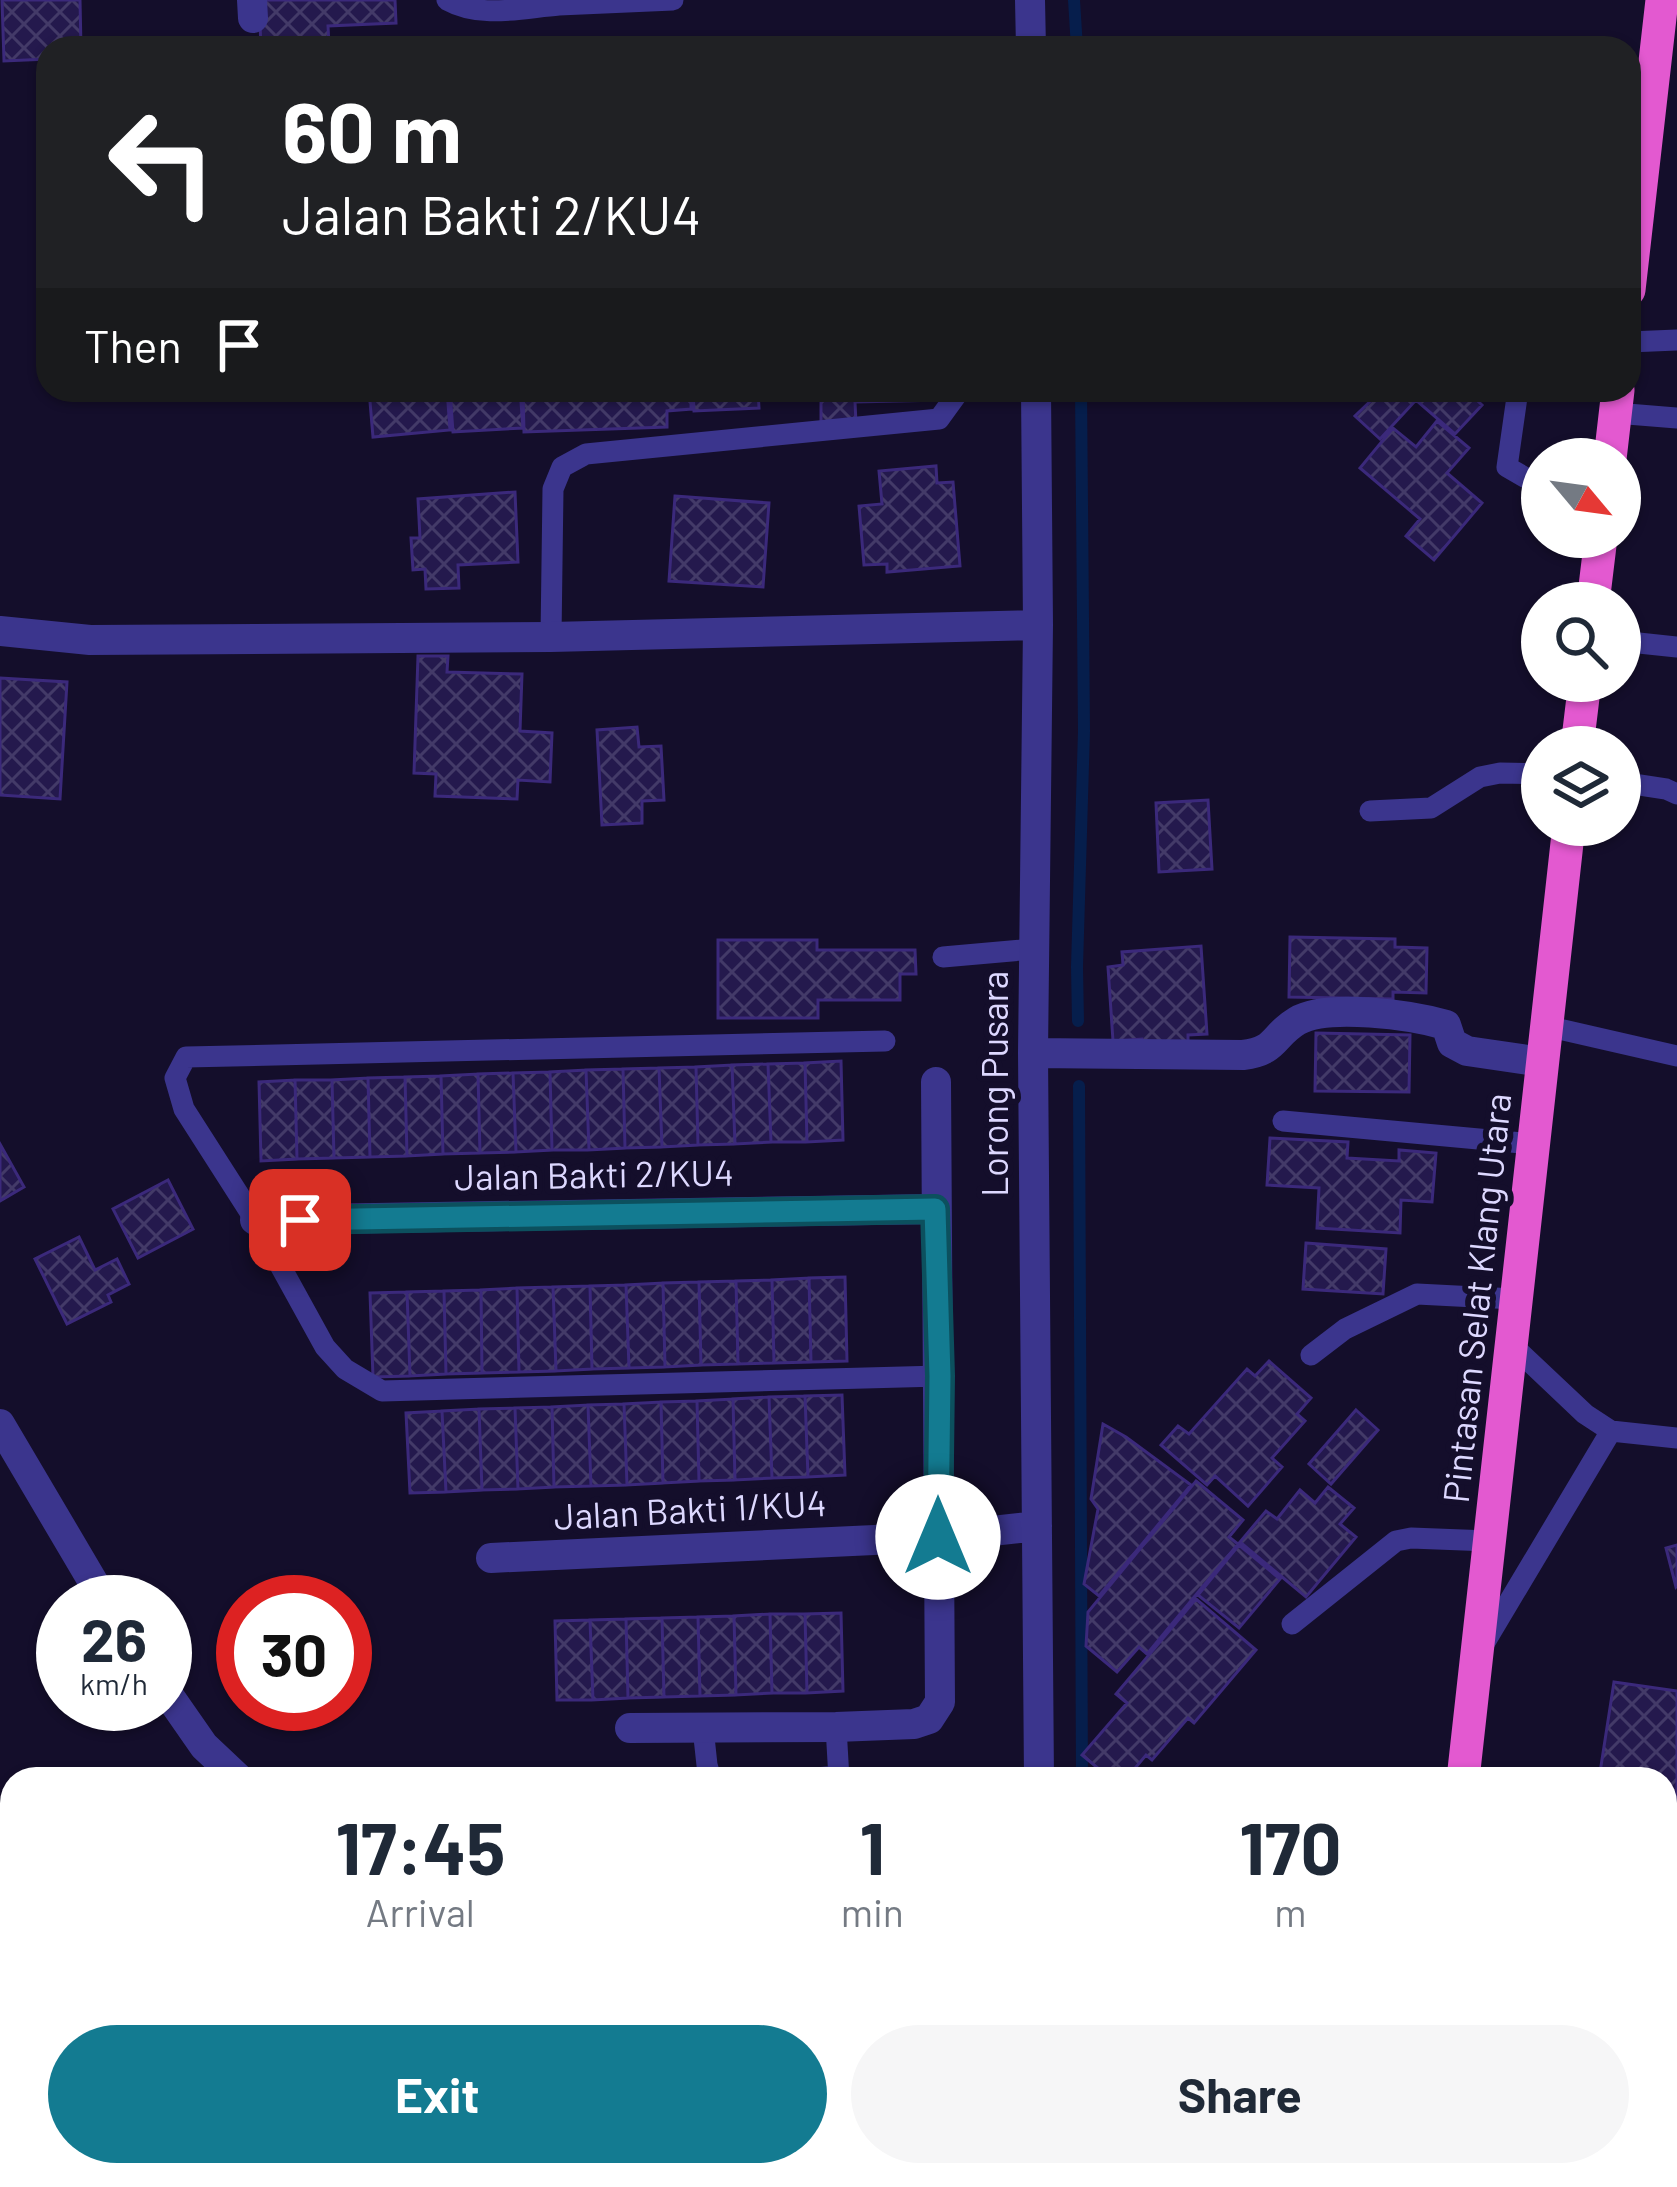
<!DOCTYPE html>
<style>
:root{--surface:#fff;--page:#f6f6f7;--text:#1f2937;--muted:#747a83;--accent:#137b91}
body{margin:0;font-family:Barlow,sans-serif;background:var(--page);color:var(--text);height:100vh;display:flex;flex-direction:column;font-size:45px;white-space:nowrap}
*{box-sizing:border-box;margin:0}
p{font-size:39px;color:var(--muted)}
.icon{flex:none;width:66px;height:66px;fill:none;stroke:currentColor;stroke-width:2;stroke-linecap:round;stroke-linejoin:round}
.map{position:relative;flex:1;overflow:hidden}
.details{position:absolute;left:0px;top:1767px;width:1677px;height:420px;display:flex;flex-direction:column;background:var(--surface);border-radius:36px 36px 0 0;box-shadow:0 3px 9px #0004}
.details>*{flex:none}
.top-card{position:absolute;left:36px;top:36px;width:1605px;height:366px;border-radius:36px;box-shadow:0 3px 9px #0004;background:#202124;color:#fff;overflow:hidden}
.needle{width:78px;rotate:119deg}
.buttons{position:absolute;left:1521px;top:438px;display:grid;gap:24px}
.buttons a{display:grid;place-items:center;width:120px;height:120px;border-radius:50%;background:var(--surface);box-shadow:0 3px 9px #0004;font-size:60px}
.speed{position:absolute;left:36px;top:1575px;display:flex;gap:24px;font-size:60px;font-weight:700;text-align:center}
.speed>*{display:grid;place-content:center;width:156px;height:156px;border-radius:50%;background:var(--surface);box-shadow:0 3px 9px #0004;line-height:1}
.speed small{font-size:30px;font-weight:400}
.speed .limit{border:18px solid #d22;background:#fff;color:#111}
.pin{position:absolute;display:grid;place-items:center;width:102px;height:102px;color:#fff;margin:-51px;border-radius:24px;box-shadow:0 6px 18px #0006}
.me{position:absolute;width:132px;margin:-66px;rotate:0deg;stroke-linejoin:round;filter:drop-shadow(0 0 9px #0008)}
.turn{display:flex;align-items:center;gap:42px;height:252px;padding:0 48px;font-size:54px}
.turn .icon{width:156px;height:156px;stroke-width:2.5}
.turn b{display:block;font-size:84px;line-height:102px}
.then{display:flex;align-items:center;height:114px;padding:0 48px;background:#0003;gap:24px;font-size:45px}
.eta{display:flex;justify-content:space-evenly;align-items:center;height:204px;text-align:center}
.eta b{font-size:72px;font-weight:700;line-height:84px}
.action{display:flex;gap:24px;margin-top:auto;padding:24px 48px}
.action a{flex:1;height:138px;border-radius:72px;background:var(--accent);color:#fff;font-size:48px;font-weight:700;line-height:138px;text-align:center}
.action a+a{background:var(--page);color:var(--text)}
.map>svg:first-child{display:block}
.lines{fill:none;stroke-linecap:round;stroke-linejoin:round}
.stream{stroke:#061e4c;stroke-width:12}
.building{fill:url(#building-cross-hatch);stroke:#3b297b;stroke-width:3}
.service{stroke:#3b358d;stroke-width:21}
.minor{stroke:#3b358d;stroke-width:30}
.trunk{stroke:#e359d0;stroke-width:33}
.route-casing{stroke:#0c505e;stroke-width:30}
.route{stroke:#137b91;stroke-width:21}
.labels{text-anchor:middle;stroke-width:12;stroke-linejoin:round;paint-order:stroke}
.street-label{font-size:36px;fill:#ddd8ff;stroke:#140e2b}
</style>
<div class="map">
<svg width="1677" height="2187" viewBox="0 0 1677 2187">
<defs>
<pattern id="building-cross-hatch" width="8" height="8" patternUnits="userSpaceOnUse" patternTransform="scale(3)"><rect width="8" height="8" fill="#24194d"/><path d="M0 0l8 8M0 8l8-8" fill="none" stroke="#433a68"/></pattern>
</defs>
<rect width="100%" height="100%" fill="#140e2b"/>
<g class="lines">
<path class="stream" d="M1074 0 1077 48
M1078 1021 1077 967 1084 731 1081 390
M1079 1086 1082 1779"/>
</g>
<path class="building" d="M2 0H80L81 48H48V59L4 61Z
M259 0H395L396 23 328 26 329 45 261 48Z
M369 390H447L450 430 373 437Z
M450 390H520L523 428 453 432Z
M523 390H691V409L667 411V427L524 432Z
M693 390H758L759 408 694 411Z
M821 390H942V400L855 402 856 423H821Z
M1382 390H1466L1482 405 1455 434 1416 400 1380 439 1355 416Z
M1437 421 1469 448 1447 473 1482 503 1434 560 1406 536 1420 519 1360 468 1393 428 1416 447Z
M936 466 937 483 953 482 960 566 887 572V564L864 565 859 506 882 504 879 471Z
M515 492 518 562 458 565 459 588 426 589 425 569 413 570 411 538H420L418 499Z
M675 496 769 503 763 587 669 581Z
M418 656H448L447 672 522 674 520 731 552 733 550 782 518 780 517 799 435 796 436 774 414 773Z
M0 678 67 682 60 799 0 795Z
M637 727 639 747 661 746 664 800 642 801V823L602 825 597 730Z
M1208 800 1212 869 1159 872 1156 803Z
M1290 937 1395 939V947L1427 948 1426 993 1393 992V999L1289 997Z
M718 940H817V950H915L916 974H900V1000H818V1018H718Z
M1201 946 1207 1034 1188 1035V1050L1143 1053 1142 1039 1113 1041 1108 967 1123 965 1122 952Z
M1316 1033 1410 1035 1409 1092 1315 1091Z
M841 1061 843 1140 807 1142 805 1063Z
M805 1063 807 1142H771L768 1064Z
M768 1064 771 1142 735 1144 732 1065Z
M732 1065 735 1144 698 1145 696 1067Z
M696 1067 698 1145 662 1147 659 1068Z
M659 1068 662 1147 625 1148 623 1069Z
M623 1069 625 1148 589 1150 586 1070Z
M586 1070 589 1150H552L550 1072Z
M550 1072 552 1150 516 1152 513 1073Z
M513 1073 516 1152 480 1153 478 1074Z
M478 1074 480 1153 443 1154 441 1076Z
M441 1076 443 1154 407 1156 405 1077Z
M405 1077 407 1156 370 1157 368 1078Z
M368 1078 370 1157 334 1158 332 1080Z
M295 1080H332L334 1158 297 1159Z
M295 1080 297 1159 261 1161 259 1082Z
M1270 1138 1348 1142 1347 1158 1399 1161V1150L1436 1153 1432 1202 1401 1200 1400 1233 1317 1228 1319 1188 1267 1185Z
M0 1144 24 1187 0 1201Z
M168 1180 193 1229 138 1258 113 1209Z
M79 1237 95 1270 117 1259 129 1284 108 1295 111 1302 67 1324 35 1259Z
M1306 1243 1386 1249 1383 1294 1303 1289Z
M845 1277 847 1361 811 1362 809 1278Z
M809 1278 811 1362 774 1363 772 1280Z
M772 1280 774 1363 738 1364 736 1281Z
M736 1281 738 1364 701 1365 699 1282Z
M699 1282 701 1365 665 1367 663 1283Z
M663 1283 665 1367 629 1368 626 1285Z
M626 1285 629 1368 592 1369 590 1286Z
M590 1286 592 1369 556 1371 553 1287Z
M553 1287 556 1371 519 1372 517 1288Z
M517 1288 519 1372 482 1373 481 1290Z
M481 1290 482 1373 446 1374 444 1291Z
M444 1291 446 1374 410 1376 407 1292Z
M407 1292 410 1376 373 1377 370 1293Z
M1269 1361 1311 1398 1297 1414 1305 1421 1272 1458 1282 1467 1248 1506 1215 1476 1207 1485 1161 1445 1178 1426 1189 1434 1247 1369 1255 1376Z
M842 1395 845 1475 808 1477 805 1396Z
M805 1396 808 1477 772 1478 769 1397Z
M769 1397 772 1478 735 1480 733 1399Z
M733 1399 735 1480 699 1481 697 1401Z
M697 1401 699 1481 663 1483 661 1402Z
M661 1402 663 1483 627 1485 624 1404Z
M624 1404 627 1485 591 1486 588 1405Z
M588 1405 591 1486 554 1487 552 1407Z
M552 1407 554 1487 518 1489 515 1408Z
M515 1408 518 1489 482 1490 479 1409Z
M479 1409 482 1490 446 1492 442 1411Z
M1356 1410 1378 1430 1331 1484 1309 1464Z
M442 1411 446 1492 410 1493 406 1413Z
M1103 1424 1126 1437 1191 1485 1099 1596 1084 1584 1098 1509 1091 1499Z
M1196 1481 1243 1520 1229 1537 1238 1544 1147 1654 1139 1647 1117 1672 1086 1646 1088 1612Z
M1328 1487 1354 1508 1340 1524 1356 1537 1306 1597 1240 1542 1266 1511 1277 1519 1300 1490 1315 1503Z
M1239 1545 1280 1579 1239 1628 1198 1595Z
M1677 1545V1586L1676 1587 1666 1548Z
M1196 1599 1256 1650 1194 1723 1188 1718 1152 1760 1146 1755 1126 1779H1111L1082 1755 1127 1703 1116 1694Z
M841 1613 843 1691 807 1693 805 1614Z
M770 1614 772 1693 736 1695 734 1616Z
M770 1614H805L807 1693H772Z
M734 1616 736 1695 700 1696 698 1617Z
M698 1617 700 1696 664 1697 662 1618Z
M662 1618 664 1697 628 1698 626 1619Z
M626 1619 628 1698 593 1700 590 1620Z
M590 1620 593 1700H557L555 1621Z
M1614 1682 1677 1691V1875L1665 1873V1779H1599Z
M1665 2003 1677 2017V2040L1665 2054Z
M12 2098V2164L1 2174 0 2109Z
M12 2172V2175H93L80 2187H15L6 2177Z
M102 2175H114L124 2187H88Z
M385 2175 395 2187H291L282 2176Z
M425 2175H579L589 2187H435Z
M1089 2175H1197V2177L1193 2178 1195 2187H1118L1116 2181 1093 2187Z"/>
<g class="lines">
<path class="service" d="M447 0C481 19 522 8 559 5 597 3 635 2 673 0
M1629 342 1677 340
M1518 390 1507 467 1526 478 1542 480
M1615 413 1677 418
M551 637 553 489 562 467 586 454 939 419 960 390
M1620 641 1677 647
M1620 782 1666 789 1677 794
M1370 811 1431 808 1480 777 1500 773 1542 774
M943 957 1034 949
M1546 1026 1677 1056
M885 1041 186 1057 175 1078 184 1109 255 1220 325 1347 345 1369 382 1391 940 1376
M1283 1121 1533 1144
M1512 1345 1585 1414 1611 1431 1677 1438
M1311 1355 1345 1329 1417 1294 1515 1299
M1292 1624 1396 1541 1411 1538 1489 1541
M1482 1647 1611 1431
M836 1727 839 1779
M703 1728 707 1765 711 1779
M805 1779 838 1776
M628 2175 638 2187
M895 2175 904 2187"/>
<path class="minor" d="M252 0 253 18
M1030 0 1031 48
M1036 390 1038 625 1033 1053 1039 1779
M0 631 90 640 551 637 1038 625
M1033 1053 1243 1055C1277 1051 1272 1036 1297 1021 1327 1003 1412 1015 1446 1025L1452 1043 1467 1051 1542 1062
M255 1220 935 1209
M0 1424 105 1602
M491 1558 938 1537 1037 1526
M165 1690 204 1746 239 1779
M630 1728 836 1727 914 1724 929 1719 940 1702 936 1082
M1665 1938 1677 1932
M1665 2099 1677 2087
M400 2175 410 2187
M685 2175 696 2187
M850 2187 863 2175
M1608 2187 1612 2175"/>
<path class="trunk" d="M1629 290 1662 0
M1610 459 1618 390
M1593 603 1601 537
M1577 747 1585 681
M1463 1779 1569 825
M1417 2187 1419 2175"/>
</g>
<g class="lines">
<g class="route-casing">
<path id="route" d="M300 1220 935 1209 940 1376 938 1537"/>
</g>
<use href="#route" class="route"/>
</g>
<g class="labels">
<g class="street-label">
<text transform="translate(995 1084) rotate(-90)" y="13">Lorong Pusara</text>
<text transform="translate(594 1175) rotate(-1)" y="13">Jalan Bakti 2/KU4</text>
<text transform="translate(1477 1298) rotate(-84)" y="13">Pintasan Selat Klang Utara</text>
<text transform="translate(690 1510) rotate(-3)" y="13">Jalan Bakti 1/KU4</text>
</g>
</g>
</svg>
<div class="buttons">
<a><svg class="needle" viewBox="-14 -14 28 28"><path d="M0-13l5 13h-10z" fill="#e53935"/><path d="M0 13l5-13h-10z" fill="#747a83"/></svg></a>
<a><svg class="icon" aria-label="search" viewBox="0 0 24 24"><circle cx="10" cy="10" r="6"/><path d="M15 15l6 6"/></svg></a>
<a><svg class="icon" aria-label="layers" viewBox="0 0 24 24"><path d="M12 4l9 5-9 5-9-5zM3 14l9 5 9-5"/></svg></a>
</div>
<div class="speed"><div>26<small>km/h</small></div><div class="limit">30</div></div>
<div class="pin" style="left:300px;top:1220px;background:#d93025"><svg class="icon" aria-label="arrive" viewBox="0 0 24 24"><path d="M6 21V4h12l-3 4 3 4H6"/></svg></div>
<svg class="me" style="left:938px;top:1537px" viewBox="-20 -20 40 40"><circle r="19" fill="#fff"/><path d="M0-13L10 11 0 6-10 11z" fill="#137b91"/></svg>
<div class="top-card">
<div class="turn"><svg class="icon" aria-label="left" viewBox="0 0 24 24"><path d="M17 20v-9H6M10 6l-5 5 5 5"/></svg><div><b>60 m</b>Jalan Bakti 2/KU4</div></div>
<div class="then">Then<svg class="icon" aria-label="arrive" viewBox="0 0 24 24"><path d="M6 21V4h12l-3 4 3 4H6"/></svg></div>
</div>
<section class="details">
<div class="eta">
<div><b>17:45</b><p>Arrival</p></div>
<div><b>1</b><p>min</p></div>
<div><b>170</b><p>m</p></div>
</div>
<div class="action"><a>Exit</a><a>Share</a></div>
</section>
</div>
